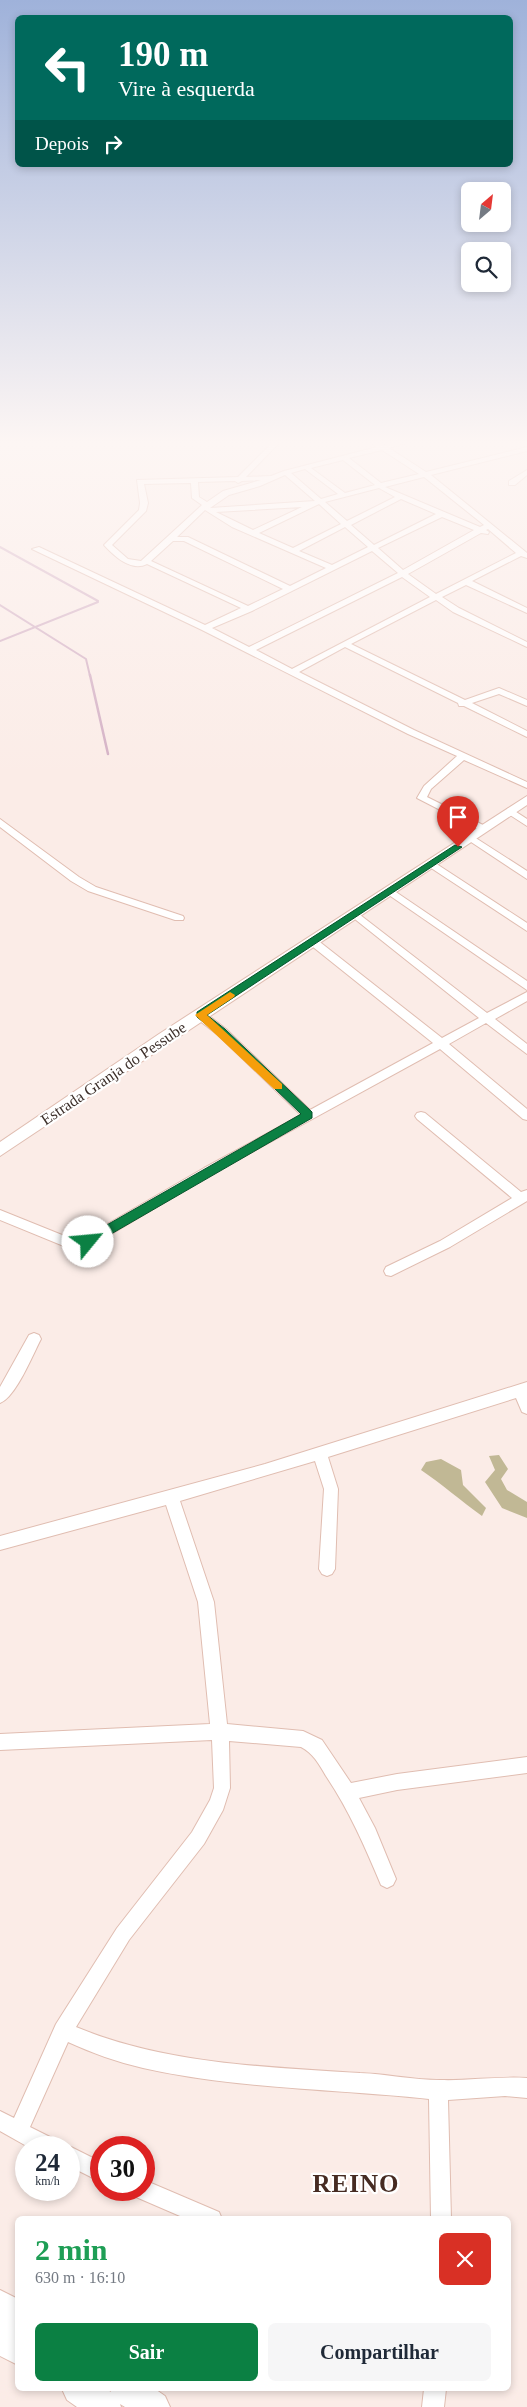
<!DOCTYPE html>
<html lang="pt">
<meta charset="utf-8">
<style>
:root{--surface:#fff;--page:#f6f6f7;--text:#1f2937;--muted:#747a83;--accent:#0b8043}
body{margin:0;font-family:Georgia,serif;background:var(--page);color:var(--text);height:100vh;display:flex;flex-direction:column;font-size:19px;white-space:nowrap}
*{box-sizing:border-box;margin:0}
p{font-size:16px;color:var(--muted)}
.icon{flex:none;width:28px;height:28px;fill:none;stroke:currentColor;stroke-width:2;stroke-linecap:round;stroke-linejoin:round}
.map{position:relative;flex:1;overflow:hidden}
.details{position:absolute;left:15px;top:2216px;width:496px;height:175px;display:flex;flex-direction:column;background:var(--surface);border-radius:8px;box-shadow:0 2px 8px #0003}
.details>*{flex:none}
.banner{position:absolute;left:15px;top:15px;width:498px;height:152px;border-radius:8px;box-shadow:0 2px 8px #0003;background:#00695c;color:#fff;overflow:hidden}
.needle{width:32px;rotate:28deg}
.controls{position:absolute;left:461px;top:182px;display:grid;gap:10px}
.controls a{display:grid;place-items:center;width:50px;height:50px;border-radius:8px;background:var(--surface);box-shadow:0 2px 8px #0003;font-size:25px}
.speed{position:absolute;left:15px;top:2136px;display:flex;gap:10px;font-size:25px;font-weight:700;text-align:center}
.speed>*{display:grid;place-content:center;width:65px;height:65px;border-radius:50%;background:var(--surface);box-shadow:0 2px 8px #0003;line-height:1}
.speed small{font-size:12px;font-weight:400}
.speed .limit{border:8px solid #d22;background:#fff;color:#111}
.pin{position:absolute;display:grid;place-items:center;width:42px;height:42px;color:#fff;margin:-51px -21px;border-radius:50% 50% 50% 0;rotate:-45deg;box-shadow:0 0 5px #0007}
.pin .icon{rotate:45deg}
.me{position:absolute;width:55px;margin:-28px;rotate:62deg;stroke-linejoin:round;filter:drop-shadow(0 0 4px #0008)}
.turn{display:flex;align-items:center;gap:18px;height:105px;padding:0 20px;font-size:22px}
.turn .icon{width:65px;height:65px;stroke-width:2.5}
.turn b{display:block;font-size:35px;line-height:42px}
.then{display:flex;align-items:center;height:48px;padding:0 20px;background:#0003;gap:10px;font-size:19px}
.round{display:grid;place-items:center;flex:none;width:52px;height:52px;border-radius:8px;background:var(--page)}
.headline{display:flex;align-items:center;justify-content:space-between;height:85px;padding:0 20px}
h1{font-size:30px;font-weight:800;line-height:38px;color:#1e9e55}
.cta{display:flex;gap:10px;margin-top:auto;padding:10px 20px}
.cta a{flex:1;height:58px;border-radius:8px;background:var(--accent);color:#fff;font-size:20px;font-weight:800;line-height:58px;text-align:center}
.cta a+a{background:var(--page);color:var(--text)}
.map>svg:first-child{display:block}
.forest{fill:#c1b895}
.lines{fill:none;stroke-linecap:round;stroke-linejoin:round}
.stream-far1{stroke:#d3afc4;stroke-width:2}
.stream{stroke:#d3afc4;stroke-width:2.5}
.minor-casing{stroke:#e0bdb1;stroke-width:2}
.secondary-casing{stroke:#e0bdb1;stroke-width:2}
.primary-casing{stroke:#e0bdb1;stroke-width:2}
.minor{fill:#fff;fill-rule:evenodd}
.secondary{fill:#fff;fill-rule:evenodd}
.primary{fill:#fff;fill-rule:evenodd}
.route{fill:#0b8043;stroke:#07532c}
.slow{fill:#f59e0b}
.labels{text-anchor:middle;stroke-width:4.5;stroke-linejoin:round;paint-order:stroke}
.street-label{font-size:16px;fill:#3c2f2a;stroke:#fff}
.near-district-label{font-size:25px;font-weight:bold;letter-spacing:1px;fill:#462b22;stroke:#fff}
</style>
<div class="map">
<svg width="527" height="2407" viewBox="0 0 527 2407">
<rect width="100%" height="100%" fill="#fbece7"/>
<path class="forest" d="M499 1455 508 1469 501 1479 507 1490 527 1502V1518L502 1508 485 1482 495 1470 489 1456Z
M441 1459 461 1470 463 1485 486 1508 482 1516C461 1501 442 1484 421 1470L426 1462Z"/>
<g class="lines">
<path class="stream-far1" d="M0 547 98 601
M0 605 86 659 90 676
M0 641 98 602"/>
<path class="stream" d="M90 675 108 754"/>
<g class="minor-casing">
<path id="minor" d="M275 440H282L246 477 271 476 284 471 377 447 367 440H376L384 445 402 440H415L389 448 426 472 527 447V451L431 475 527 553V558L521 556 472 581 527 608V613L466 585 442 597 459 608 527 642V647L453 612 436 600 351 644 465 700 499 688 527 700V706L499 694 472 703 527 731V737L464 706H459L458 703 345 647 299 672 414 730 527 782V788L464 760 431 789 427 797 487 827V831H481L417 798 424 786 457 756 408 734 202 630 32 549 39 547 205 625 241 608 147 564C131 572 114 556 104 545L139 510 140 503 137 480 238 477ZM382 450 419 474 381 483 349 458ZM343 460 375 485 345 493 311 468ZM305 469 338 494 321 499 291 473ZM285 475 315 501 210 508 229 495 260 486ZM424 477 484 525 480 527 385 487ZM261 480 223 491 207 502 199 497 198 482 235 481 238 483 242 481ZM191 483 192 498 202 505 141 561 128 559 112 545 146 511 148 503 144 484ZM379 488 395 497 347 521 325 502ZM401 499 436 514 374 545 351 525ZM319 504 341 524 293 548 259 533ZM302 507 253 530 216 512ZM205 510 232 527 326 568 290 586 188 537H177ZM442 517 474 530 403 570 378 548ZM345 527 368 547 332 565 299 551ZM488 529 516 553 436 594 408 574 481 533 488 534 489 532 486 530ZM173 541H184L283 589 248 606 151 561ZM372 551 398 573 249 647 212 628 252 611ZM402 577 430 597 292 669 256 650Z
M527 470V475L515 485H509V481Z
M510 808 527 819V826L507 813V809Z
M0 819 79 877 96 887 183 916 184 918 183 920H175L88 891 71 881 0 827Z
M471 835 527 871V879L468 840V836Z
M432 861 527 923V931L428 866 427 864Z
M390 888 527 981V990L386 893 385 891Z
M355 911 487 1013 527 992V1001L495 1019 527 1044V1054L486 1023 449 1044 527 1109V1120L523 1119 440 1049 212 1174 93 1245 71 1249 0 1220V1210L72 1239 85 1237 204 1168 301 1115 218 1035 196 1018 194 1015 196 1012H204L226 1029 310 1110 433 1043 308 943V939H316L442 1038 479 1018 351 916V912Z
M421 1112 425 1113 521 1192 527 1190V1201L450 1247 391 1276 386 1275 384 1271 386 1267 440 1241 512 1198 417 1119 415 1116 417 1113Z
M34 1333 39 1335 41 1339C33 1354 16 1397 0 1403V1387L29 1335Z
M527 1382V1414L522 1412 516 1398 328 1457 338 1489 335 1569 332 1574 327 1576 322 1574 319 1569 324 1489 315 1461 180 1501 214 1602 227 1724 303 1731 322 1740 351 1783 397 1774 527 1757V1773L397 1790 359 1798 375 1828 396 1879 393 1885 387 1888 381 1885C365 1847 349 1810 326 1776 319 1764 313 1753 301 1747L229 1741 230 1788 223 1810 204 1844 129 1940 76 2027C165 2064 265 2067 360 2073 387 2074 413 2080 440 2080 469 2081 498 2076 527 2078V2098L505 2096 448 2100 451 2219H431L429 2099C335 2089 236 2089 143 2068 117 2062 92 2053 68 2042L30 2127 58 2141 61 2148H30L0 2131V2111L14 2118 56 2024 117 1928 192 1832 210 1800 214 1788 212 1740 0 1750V1734L210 1724 198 1602 166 1505 0 1550V1536L265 1464Z
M69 2146 101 2162V2182L69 2166V2148H66Z
M144 2180 219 2212 222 2219H187L136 2197 133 2190H144Z
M424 2389H446L444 2407H422Z"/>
</g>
<g class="secondary-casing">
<path id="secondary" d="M527 796V805L0 1156V1142L159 1034Z"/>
</g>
<g class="primary-casing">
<path id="primary" d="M0 2290 18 2299V2365L0 2356Z
M62 2389H106L111 2392 110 2389H155L165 2396 170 2407H125L120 2404 121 2407H77L67 2400Z"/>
</g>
<use href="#minor" class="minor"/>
<use href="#secondary" class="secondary"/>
<use href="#primary" class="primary"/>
</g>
<linearGradient id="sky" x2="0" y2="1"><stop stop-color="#9fb2da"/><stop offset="0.57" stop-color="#fdf6f4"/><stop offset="1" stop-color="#fdf6f4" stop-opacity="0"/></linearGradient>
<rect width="527" height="777" fill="url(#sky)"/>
<path class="route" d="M455 845 462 847 207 1015 225 1029 312 1112V1118L92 1245H84V1238L301 1114 218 1034 197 1017V1012Z"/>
<path class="slow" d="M230 992 235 995 234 997 207 1015 282 1084V1089H274L195 1015Z"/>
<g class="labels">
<g class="street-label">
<text transform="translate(113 1073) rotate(-34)" y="6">Estrada Granja do Pessube</text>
</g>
<g class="near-district-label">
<text x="356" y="2192">REINO</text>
</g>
</g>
</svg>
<div class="controls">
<a><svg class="needle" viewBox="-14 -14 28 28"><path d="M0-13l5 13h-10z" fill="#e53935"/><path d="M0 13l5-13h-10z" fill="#747a83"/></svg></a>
<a><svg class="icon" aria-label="search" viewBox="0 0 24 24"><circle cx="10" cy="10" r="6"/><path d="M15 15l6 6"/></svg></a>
</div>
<div class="speed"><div>24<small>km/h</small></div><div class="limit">30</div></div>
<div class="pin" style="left:458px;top:847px;background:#d93025"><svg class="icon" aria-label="arrive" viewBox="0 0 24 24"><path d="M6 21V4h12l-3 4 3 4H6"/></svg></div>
<svg class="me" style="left:88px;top:1242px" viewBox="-20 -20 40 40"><circle r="19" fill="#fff"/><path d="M0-13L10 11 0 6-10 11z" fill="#0b8043"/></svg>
<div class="banner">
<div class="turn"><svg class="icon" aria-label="left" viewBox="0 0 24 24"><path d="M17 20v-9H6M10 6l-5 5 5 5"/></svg><div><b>190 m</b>Vire à esquerda</div></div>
<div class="then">Depois<svg class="icon" aria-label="right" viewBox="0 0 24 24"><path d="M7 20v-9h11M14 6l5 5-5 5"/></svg></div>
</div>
<section class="details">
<div class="headline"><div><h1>2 min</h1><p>630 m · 16:10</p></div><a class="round" style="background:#d93025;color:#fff"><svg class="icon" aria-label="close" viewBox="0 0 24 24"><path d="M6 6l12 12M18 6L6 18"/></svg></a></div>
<div class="cta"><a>Sair</a><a>Compartilhar</a></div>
</section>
</div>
